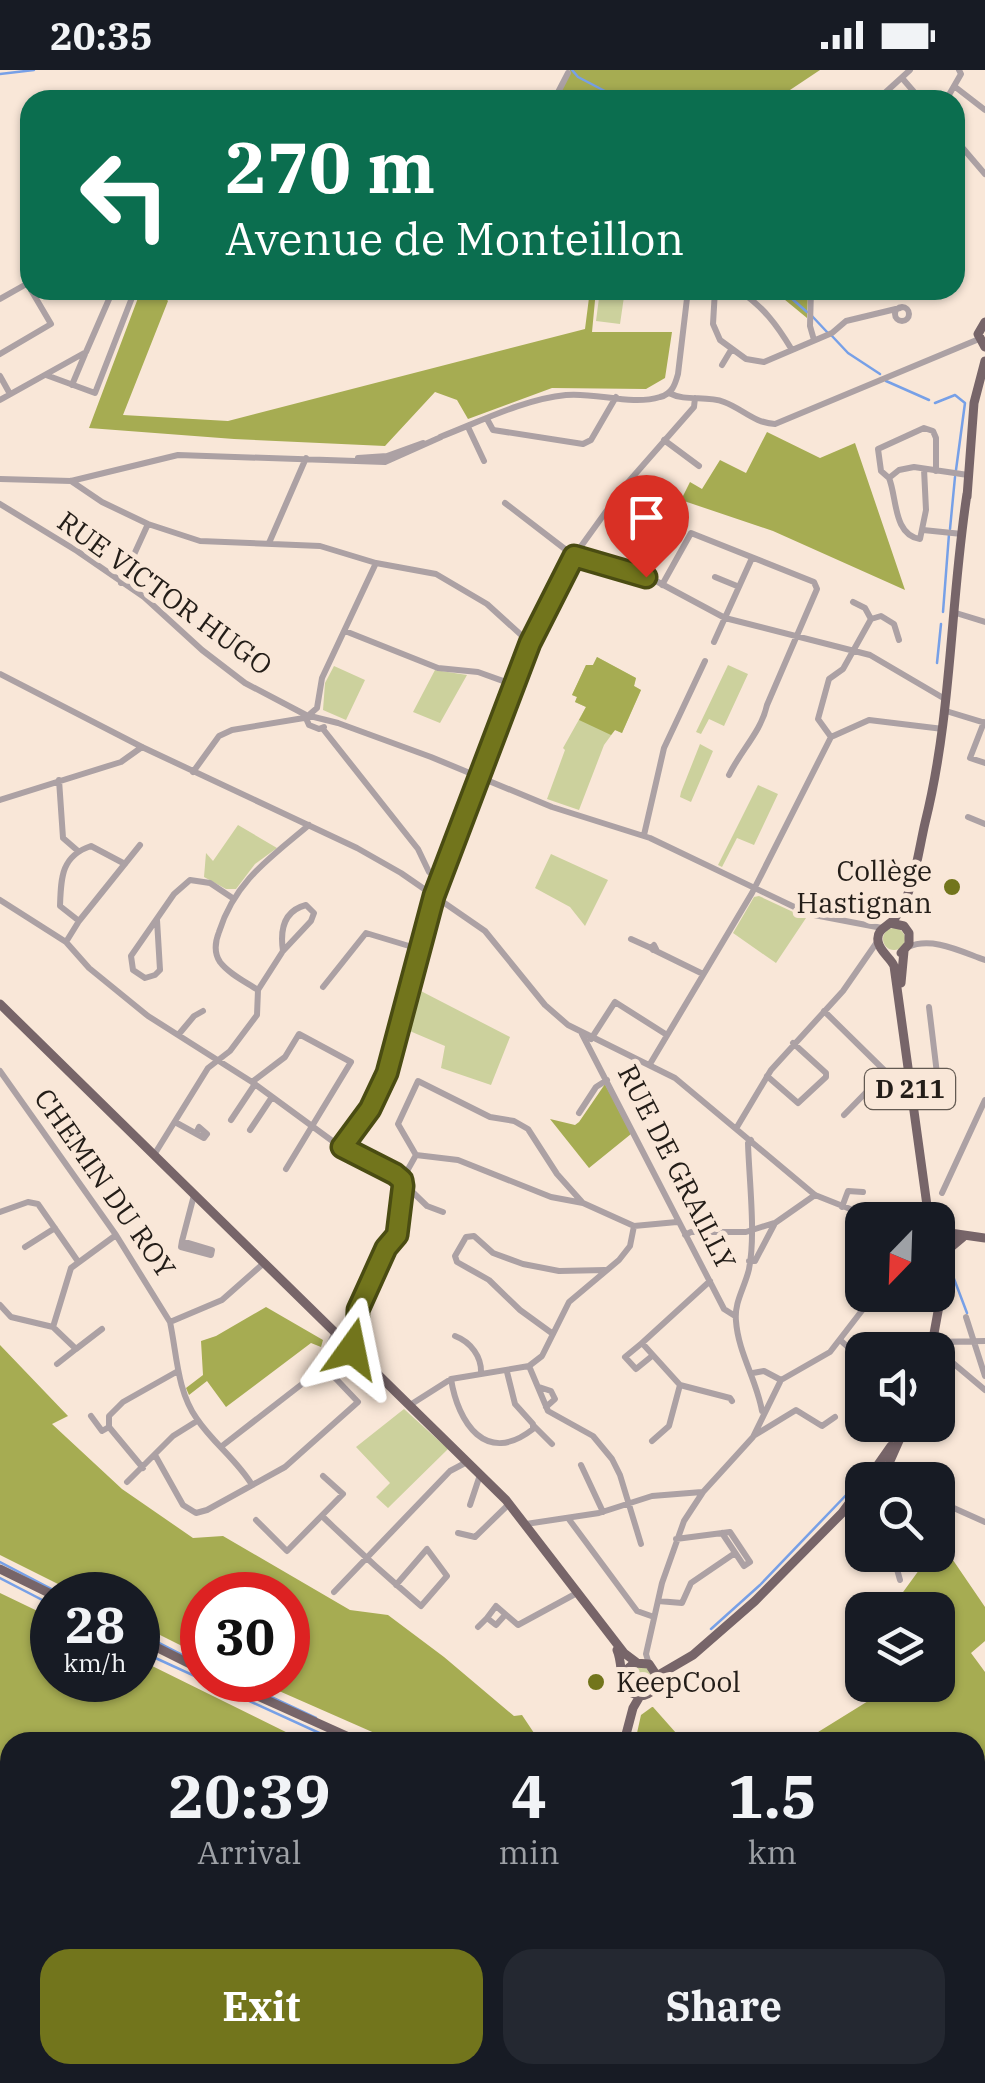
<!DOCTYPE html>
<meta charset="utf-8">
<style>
:root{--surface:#171b24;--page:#242831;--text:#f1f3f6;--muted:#9ea1a6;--accent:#72751c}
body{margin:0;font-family:"IBM Plex Serif",serif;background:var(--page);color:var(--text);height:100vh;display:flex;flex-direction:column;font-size:38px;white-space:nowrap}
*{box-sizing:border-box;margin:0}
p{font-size:32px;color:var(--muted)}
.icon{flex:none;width:55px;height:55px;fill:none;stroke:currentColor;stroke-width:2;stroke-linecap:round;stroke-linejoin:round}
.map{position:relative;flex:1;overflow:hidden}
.drawer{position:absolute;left:0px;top:1662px;width:985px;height:352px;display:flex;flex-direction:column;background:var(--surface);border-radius:30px 30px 0 0;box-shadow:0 2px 8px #0004}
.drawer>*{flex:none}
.banner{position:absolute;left:20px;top:20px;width:945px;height:210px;border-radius:30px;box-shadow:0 2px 8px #0004;background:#0b6e4f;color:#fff;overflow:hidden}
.needle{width:65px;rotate:203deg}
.buttons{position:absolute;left:845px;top:1132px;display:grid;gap:20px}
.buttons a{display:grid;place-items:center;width:110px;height:110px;border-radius:20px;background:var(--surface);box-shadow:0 2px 8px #0004;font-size:50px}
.speed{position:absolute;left:30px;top:1502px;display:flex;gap:20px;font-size:50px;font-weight:700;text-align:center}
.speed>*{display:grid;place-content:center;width:130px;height:130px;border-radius:50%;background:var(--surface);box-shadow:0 2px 8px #0004;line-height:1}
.speed small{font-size:25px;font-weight:400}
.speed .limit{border:15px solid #d22;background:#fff;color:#111}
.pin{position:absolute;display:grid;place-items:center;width:85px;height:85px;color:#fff;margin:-102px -42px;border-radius:50% 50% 50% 0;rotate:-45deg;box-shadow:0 0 10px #0007}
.pin .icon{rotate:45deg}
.me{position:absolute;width:110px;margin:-55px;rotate:12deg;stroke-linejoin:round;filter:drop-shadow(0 0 8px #0008)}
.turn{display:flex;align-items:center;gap:35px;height:210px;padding:0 40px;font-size:45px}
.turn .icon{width:130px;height:130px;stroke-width:2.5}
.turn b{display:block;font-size:70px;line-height:85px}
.eta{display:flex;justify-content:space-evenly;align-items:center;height:170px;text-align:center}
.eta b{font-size:60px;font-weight:700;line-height:70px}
.cta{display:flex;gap:20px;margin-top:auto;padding:20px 40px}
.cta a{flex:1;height:115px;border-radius:30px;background:var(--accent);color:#fff;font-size:40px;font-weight:700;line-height:115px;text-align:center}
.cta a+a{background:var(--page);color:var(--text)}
.status{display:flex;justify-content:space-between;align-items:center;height:70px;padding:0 50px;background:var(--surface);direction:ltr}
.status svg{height:28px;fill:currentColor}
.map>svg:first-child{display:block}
.green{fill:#ccd19d}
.forest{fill:#a6ac52}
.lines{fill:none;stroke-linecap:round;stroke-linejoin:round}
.stream{stroke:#77a0e7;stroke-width:2.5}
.minor{stroke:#aca1a4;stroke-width:6}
.major{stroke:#776569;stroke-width:9}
.route-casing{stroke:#4a4c12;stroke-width:25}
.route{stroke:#72751c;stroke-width:18}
.poi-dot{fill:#72751c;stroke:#f9e7d8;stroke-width:4}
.labels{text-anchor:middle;stroke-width:10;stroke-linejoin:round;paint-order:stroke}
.shield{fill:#f9e7d8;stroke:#635a52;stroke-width:2.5}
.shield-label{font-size:25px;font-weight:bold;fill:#231d18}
.street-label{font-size:28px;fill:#231d18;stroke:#f9e7d8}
.poi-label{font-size:28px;fill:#231d18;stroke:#f9e7d8;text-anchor:end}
</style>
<div class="status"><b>20:35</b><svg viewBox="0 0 49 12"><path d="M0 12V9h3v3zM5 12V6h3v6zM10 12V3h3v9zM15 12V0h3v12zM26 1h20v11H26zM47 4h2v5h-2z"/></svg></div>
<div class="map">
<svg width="985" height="2013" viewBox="0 0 985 2013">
<rect width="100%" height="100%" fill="#f9e7d8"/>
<path class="green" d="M600 220H625L620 254 596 251Z
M597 587 636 608 634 616 641 620 622 663 615 660 604 675 579 740 547 729 565 680 563 678 586 637 575 632 577 627 572 625 586 595H593Z
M728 595 748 604 724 656 709 649 701 664 696 662Z
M334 596 365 610 346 650 323 640 325 613Z
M435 600 467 605 440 653 413 642Z
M700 674 713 681 691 732 680 727 681 722Z
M758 715 778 724 754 775 737 768 722 797 718 795Z
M238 755 277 778 255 794 236 819H226L204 807 206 783 213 791Z
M551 784 608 810 585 856 570 837 535 818Z
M759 826 806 848 776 893 733 863 754 827Z
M883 869a11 11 0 1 1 22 0a11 11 0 1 1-22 0Z
M415 918 510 967 491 1015 441 998 445 976 405 959Z
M404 1339 448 1379 388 1438 376 1427 390 1413 356 1377Z
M627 1609a13 13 0 1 1 26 0a13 13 0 1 1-26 0Z
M10 1824V1986L0 1982V1826Z
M54 2005H134C106 2013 79 2013 54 2005Z"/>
<path class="forest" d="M570 0H820L775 30H550Z
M141 220H159L168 231 123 345 228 351 585 259 590 220H596L592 262H672L665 308 646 319 552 318 468 349 457 330 435 322 385 376 234 369 89 358Z
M773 220H808L807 248Z
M767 362 820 388 855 373 905 520 773 461 681 430 690 412 702 419 720 390 746 403Z
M597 587 636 608 634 616 641 620 622 663 615 660 611 665 579 650 586 637 575 632 577 627 572 625 586 595H593Z
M605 1014 631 1064 589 1098 550 1049 575 1055 579 1052Z
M266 1237 323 1270 321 1277 311 1273 226 1337 207 1311 189 1325 186 1318 203 1305 201 1271 216 1266Z
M0 1275 68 1346 52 1354 122 1419 193 1468 223 1466 350 1540 388 1545 444 1587 514 1646 522 1645 540 1672H395L254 1610H288V1525H202V1586L138 1554V1525H80L0 1485Z
M940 1471 985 1537V1571L971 1583 985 1602V2013H967L961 2005H975V1672H802L894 1615H938V1540H890L930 1485H938Z
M0 1523 52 1548V1610H138V1589L306 1672H10V1773L0 1807Z
M652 1637H653L684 1672H635L641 1645Z
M437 2005H564L547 2013H452Z
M635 2005H937L943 2013H638Z"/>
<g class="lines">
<path class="stream" d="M572 0 578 7 622 30
M0 4 34 0
M782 220 807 242
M812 246 827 262
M832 266 848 283 880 304
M886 311 929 330
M935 333 955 325 965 333 956 400
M950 459 955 407
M943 542 949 464
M937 593 941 554
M948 1193 967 1243
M0 1492 63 1525
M0 1508 52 1535
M711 1559 760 1515 850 1421
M138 1562 202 1595
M138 1580 339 1672
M235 1610 316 1648
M360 1667 373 1672
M222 2005 224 2013"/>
<path class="minor" d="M902 8 921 30
M954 16 985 40
M554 30 568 3
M877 30 910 0
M946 30 961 4 959 0
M955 69 985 104
M715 220 713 254 720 270 746 289 764 292 832 263 846 251 900 238
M738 220C763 236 777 255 792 280
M811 220 810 256 814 270
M0 229 30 212
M895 244a7 7 0 1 1 14 0a7 7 0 1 1-14 0Z
M0 284 51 254 31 220
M722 295 731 280
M46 305 95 323 135 220
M0 306 10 324
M72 315 85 284
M669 323C686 332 706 325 724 332 743 339 754 353 775 354L979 269
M0 330 86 282 113 220
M487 349 493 360 583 374 591 370 616 327
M468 357 484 391
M440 367C479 352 524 329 566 325 596 322 631 336 660 327 672 324 675 315 678 304L688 220
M664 370 699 396
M358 388 387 386 423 373
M924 399 926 440 920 469C893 465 897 427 889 408L899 400 914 397 968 405
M889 408 881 401 878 379 924 358 933 361 936 368V401
M0 409 71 411 178 385 385 392 441 367
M71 411 102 432 148 454 200 471 320 476 376 493 436 504 487 534 530 573
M505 433 574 486 656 511 725 548 870 585 945 629
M0 434 77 481 144 527 202 580 245 613 306 645 338 653 431 687 552 737 650 768 809 844 882 858
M923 460 962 464
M269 473 306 388
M715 507 737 516
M121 513 148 454
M662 515 691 463 814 512 817 519 767 635C761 662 741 680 729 705
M853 532 865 538 871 549
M956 543 985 552
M345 561 438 598 478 602 514 615
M714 572 752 488
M0 604 142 677 357 778 401 803 485 861 545 935 568 955 675 1008 815 1125 878 1150
M946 641 985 653
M310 644 317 638 322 608 376 493
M305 646 309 655 319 659 324 657
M984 652 970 688 985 693
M323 659 418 779 429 802 441 808
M831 667 818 649 829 609 843 599 871 549 881 546 894 554 899 570
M193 702 219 666 232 660 304 648
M59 710 63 768 78 781
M0 730 121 692 142 677
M968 747 985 754
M644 765 664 678 705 591
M0 830 66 872 89 898 148 946 252 1012 346 1081 395 1105 427 1136 443 1142
M157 850 160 900 155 905 145 908 133 900 131 886 174 824 190 810 210 813 231 827
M79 851 60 836C61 808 61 786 91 776L125 794
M631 869 651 878
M66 872 79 851 140 775
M654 875 656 879 653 880 651 878Z
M908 877C932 866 962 882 985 890
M654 880 703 904
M323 917 366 863 419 879
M258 920 283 881 311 851 314 843 306 835C283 841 280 861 283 881
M824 941 884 1000 882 1006 844 1045
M179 964 194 946 203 941
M582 964 724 1239 735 1246
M591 969 615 932 667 965
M650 994 752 823 831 667 869 650 943 659
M0 1001 116 1165 170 1252
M767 1006 798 1033 826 1007V1003L793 973
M252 1012 285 987 299 964 351 992 286 1099
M912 1013 914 1016 938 1012 929 937
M579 1043 596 1017 607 1010
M231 1050 255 1014
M175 1052 204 1068 207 1064 199 1057 196 1063
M737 1057 771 1000 843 921 877 872
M250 1060 272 1027
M751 1070 748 1073C749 1109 756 1165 749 1199 745 1217 734 1232 736 1251 738 1282 757 1311 762 1341
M342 1077 369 1039 387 1003 398 971 434 825 530 573 574 486 623 418 694 337 695 328
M154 1085 208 998 230 981 257 945 258 920C246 912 229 904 220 892 214 883 215 872 219 862 235 811 270 788 309 755
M416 1085 398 1054 418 1011 490 1047 514 1051 528 1059 557 1104 582 1132
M402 1110 416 1085 458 1090 551 1127 583 1133 634 1156 677 1152
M942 1123 985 1030
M842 1137 848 1121 863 1122
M851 1141 858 1232 863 1239
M0 1142 28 1132 38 1134 77 1190
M685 1165 691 1162H746L774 1153
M182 1171 212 1180 211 1185 181 1177 182 1171 193 1129 194 1126
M25 1177 55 1158
M749 1191H755L775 1153 815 1125
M0 1235 11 1247 53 1257
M966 1247 985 1306
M102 1259 76 1279 53 1257 71 1198 116 1165
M553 1264 520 1240 489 1210 457 1192 455 1186 466 1167 474 1166 493 1183 523 1194 559 1201 605 1200
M455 1266C471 1272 482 1287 481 1304
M840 1270 856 1284 861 1304
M933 1272 985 1271
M642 1273 625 1287 636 1299 652 1286
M352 1279C360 1266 353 1254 358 1240 373 1196 407 1161 402 1112
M872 1280 894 1274H912
M947 1288 985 1320
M321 1291 335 1262
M57 1294 76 1279
M529 1296 548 1341 593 1366 612 1389 620 1405 641 1474
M753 1303 764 1301 781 1310
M451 1309C458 1353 486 1396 533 1359V1354L515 1334 507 1302
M680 1315 730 1328 732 1331
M539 1317 551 1321 555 1329 546 1337
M410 1335 451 1309 529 1296 542 1286 569 1232 619 1190 630 1176 634 1156
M91 1346 102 1361 109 1357
M533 1355 552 1374
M755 1365 796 1340 822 1356 835 1347
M652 1371 669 1356 680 1315 642 1273 710 1211
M222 1376 302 1314 320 1292 344 1272
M155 1385 183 1435 196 1443 207 1440 285 1397 358 1332 320 1292
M581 1395 603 1442
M143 1398 109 1357V1346L123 1332 178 1301
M127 1412 173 1366 197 1351
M252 1415C237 1390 213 1373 197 1349 177 1321 177 1285 170 1252L222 1230 264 1193
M938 1431 985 1452
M470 1435 480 1405
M322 1446C354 1477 387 1507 421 1536L447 1506 427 1479 396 1515
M568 1448 637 1541 654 1547
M256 1450 287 1481 343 1424 323 1406
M526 1454 599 1443 652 1426 702 1422
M458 1463 475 1467 509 1434
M676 1469 730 1462 750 1492 744 1496 722 1463
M893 1485 900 1510
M334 1522 450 1401 467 1392
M658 1531 682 1533 691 1513 735 1483
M505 1545 496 1555 487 1548 496 1536 518 1555 577 1523
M478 1557 487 1548
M649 1594 646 1584 662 1513 684 1451 703 1422 753 1367 781 1310 830 1282 874 1225
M0 1822 10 1821
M0 1989 10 1994
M37 2005 55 2013
M332 2005 348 2013
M211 2013 215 2010 220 2013
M610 2013 612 2005"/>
<path class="major" d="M985 252 978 264 985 277
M967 427 974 333 985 291
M890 853 904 856 909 863V874L901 883
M901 913 904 881
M0 934 506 1430 624 1583 636 1592
M929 1150 894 896C891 888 879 881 878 871 876 858 889 857 895 848 914 823 918 783 925 753 952 645 950 534 967 424
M943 1162 985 1168
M938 1188 963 1167
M931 1280 939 1236 938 1200 941 1186
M877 1396 891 1376
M865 1410 869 1399 879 1396
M890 1410V1391L906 1355
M0 1499 53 1525
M138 1568 202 1600
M617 1580C623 1594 619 1609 627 1621L640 1626C651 1625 658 1617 657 1606L649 1594 634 1593 624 1602
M657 1606 693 1585 755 1531 842 1443 862 1416
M222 1610 360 1672
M624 1672 633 1638 640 1626
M951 2005 957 2013
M140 2013 163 2005"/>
</g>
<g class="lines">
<g class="route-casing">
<path id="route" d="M352 1279 357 1268 358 1240 386 1178 397 1165 403 1116 402 1110 395 1104 342 1077 370 1039 387 1003 434 826 530 573 574 486 646 507"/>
</g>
<use href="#route" class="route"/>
</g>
<g class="poi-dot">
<circle cx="952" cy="817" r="10"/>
<circle cx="596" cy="1612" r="10"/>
</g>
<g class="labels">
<rect class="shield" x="865" y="999" width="90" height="40" rx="8"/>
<g class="shield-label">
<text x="910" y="1028">D 211</text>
</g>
<g class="street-label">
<text transform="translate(165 523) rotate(36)" y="10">RUE VICTOR HUGO</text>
<text transform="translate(677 1097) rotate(63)" y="10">RUE DE GRAILLY</text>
<text transform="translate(105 1113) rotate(55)" y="10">CHEMIN DU ROY</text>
</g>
<g class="poi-label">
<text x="932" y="811">Collège<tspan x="932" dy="32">Hastignan</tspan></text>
<text x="616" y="1622" text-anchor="start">KeepCool</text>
</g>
</g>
</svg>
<div class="buttons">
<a><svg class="needle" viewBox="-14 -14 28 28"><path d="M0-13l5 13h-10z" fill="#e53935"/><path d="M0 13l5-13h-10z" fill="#9ea1a6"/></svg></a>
<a><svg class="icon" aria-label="sound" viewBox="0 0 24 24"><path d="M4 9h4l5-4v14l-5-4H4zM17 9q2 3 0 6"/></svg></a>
<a><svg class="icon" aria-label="search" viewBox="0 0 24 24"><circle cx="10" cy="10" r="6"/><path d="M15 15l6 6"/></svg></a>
<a><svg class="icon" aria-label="layers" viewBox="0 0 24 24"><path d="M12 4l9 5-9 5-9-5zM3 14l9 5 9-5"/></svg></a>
</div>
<div class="speed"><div>28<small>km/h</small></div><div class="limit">30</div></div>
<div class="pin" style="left:646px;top:507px;background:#d93025"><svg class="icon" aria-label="arrive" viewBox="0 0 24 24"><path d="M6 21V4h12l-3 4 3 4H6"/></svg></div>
<svg class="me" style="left:352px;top:1279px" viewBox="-20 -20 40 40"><path d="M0-17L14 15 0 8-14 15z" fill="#72751c" stroke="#fff" stroke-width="4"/></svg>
<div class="banner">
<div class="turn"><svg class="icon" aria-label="left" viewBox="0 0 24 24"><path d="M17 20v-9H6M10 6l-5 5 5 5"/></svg><div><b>270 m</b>Avenue de Monteillon</div></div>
</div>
<section class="drawer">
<div class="eta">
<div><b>20:39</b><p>Arrival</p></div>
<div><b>4</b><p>min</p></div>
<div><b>1.5</b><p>km</p></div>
</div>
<div class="cta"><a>Exit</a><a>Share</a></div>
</section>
</div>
